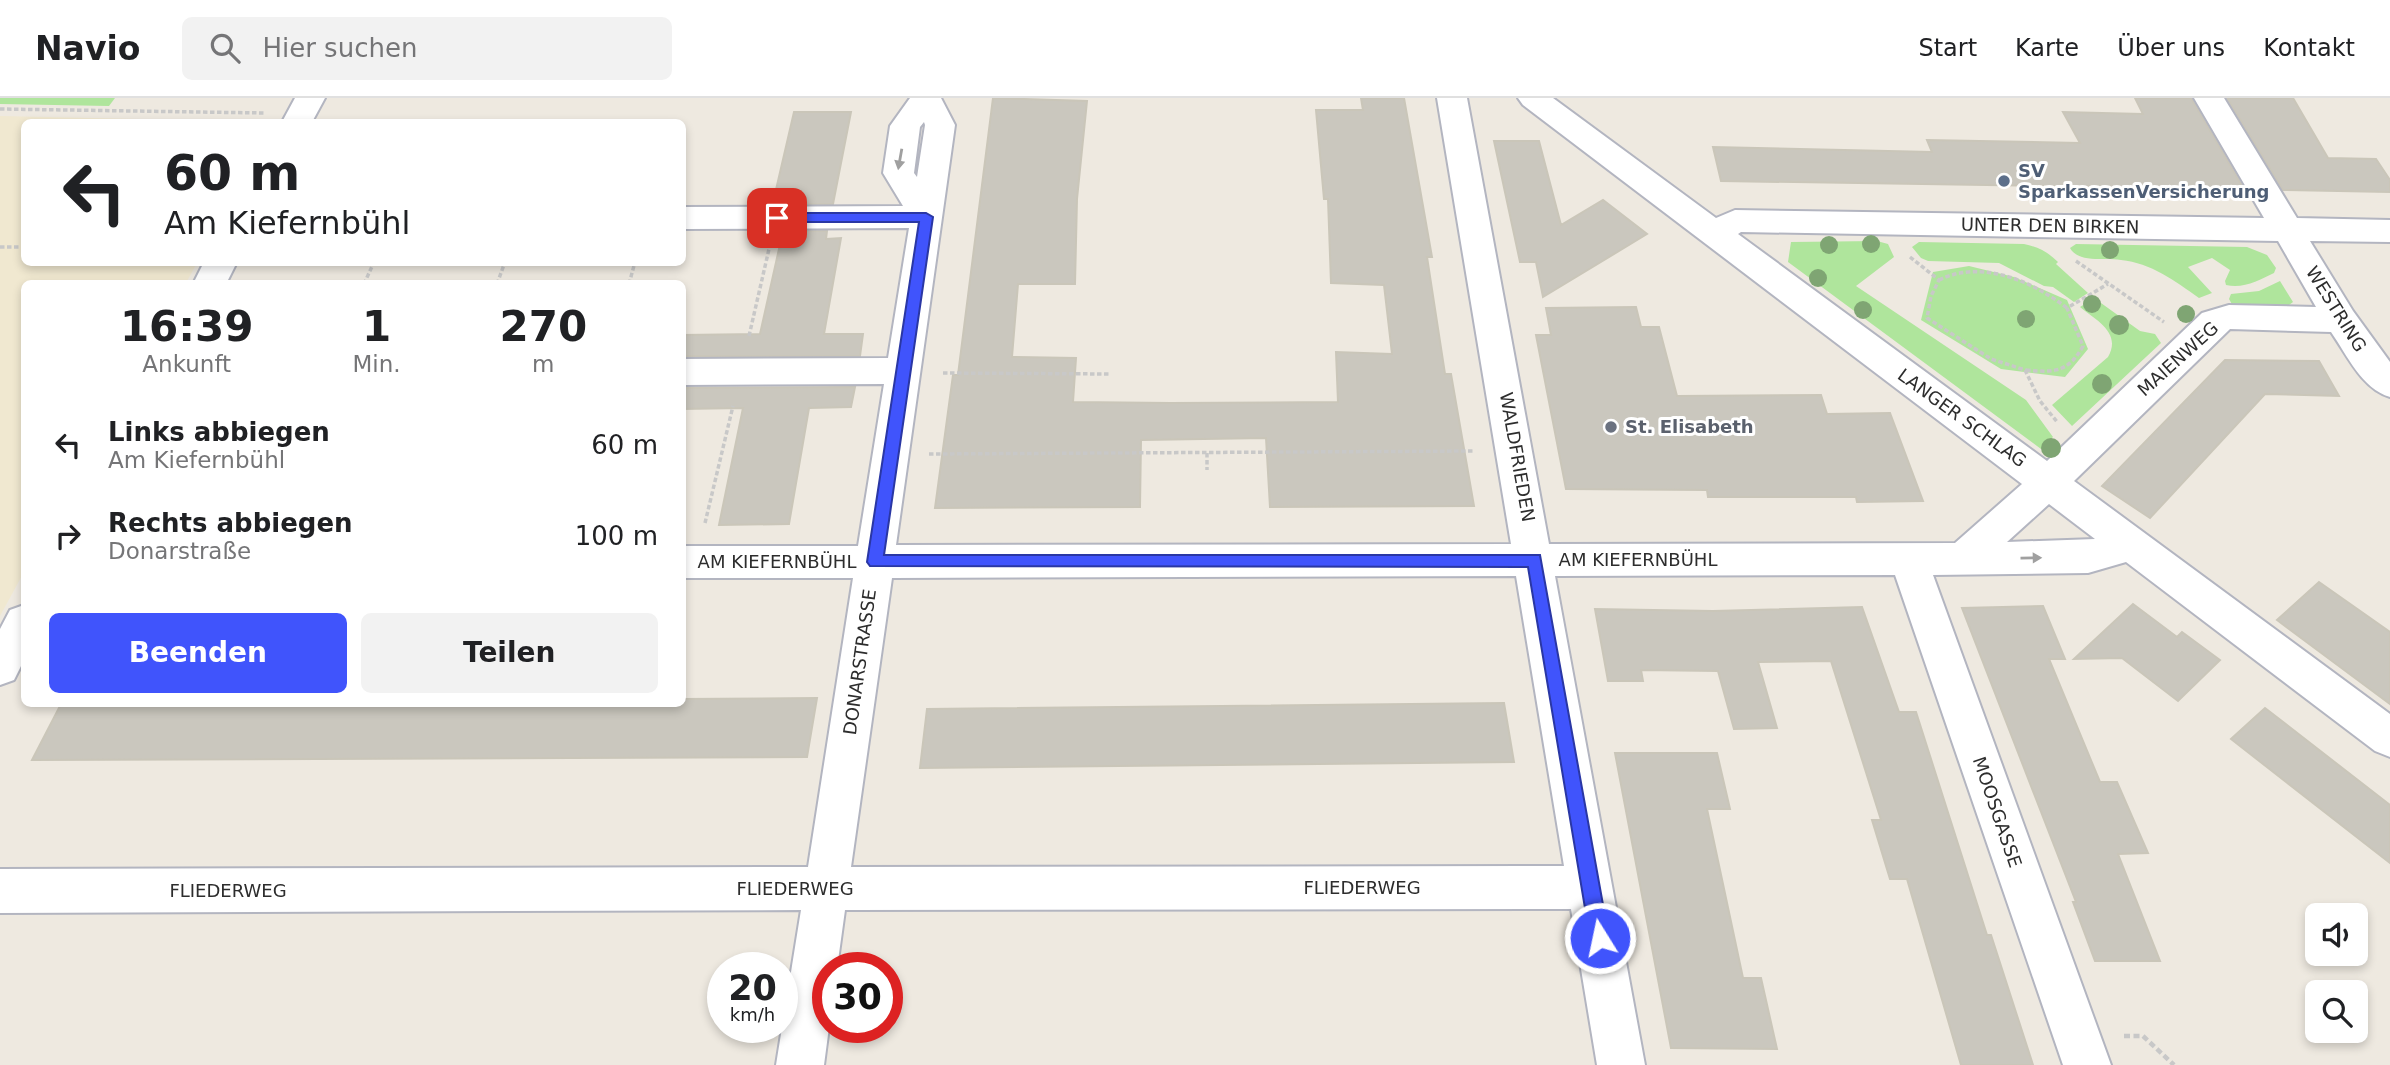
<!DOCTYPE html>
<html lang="de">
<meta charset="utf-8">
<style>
:root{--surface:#fff;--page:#f2f2f2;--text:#202124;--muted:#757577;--line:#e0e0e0;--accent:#4054fc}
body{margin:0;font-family:"DejaVu Sans",sans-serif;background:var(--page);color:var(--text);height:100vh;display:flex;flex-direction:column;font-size:26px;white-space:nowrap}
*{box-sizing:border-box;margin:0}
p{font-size:23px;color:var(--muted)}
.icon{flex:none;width:38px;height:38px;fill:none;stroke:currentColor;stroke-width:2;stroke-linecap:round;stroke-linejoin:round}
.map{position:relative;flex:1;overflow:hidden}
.panel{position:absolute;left:21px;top:182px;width:665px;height:427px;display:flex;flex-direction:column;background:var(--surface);border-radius:10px;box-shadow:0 4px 10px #0003}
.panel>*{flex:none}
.hud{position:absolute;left:21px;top:21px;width:665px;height:147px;border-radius:10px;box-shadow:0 4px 10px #0003;background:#fff;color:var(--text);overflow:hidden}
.fabs{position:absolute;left:2305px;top:805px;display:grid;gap:14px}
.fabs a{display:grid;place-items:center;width:63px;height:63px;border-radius:10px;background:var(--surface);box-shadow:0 4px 10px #0003;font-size:35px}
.speed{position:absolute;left:707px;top:854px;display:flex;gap:14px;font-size:35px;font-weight:700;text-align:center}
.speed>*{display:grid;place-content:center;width:91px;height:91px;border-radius:50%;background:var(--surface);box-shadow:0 4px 10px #0003;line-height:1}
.speed small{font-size:18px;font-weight:400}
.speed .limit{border:10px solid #d22;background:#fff;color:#111}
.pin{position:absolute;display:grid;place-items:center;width:60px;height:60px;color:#fff;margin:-30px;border-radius:14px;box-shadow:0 4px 10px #0006}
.me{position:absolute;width:77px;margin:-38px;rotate:350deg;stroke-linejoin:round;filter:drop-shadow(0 0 5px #0008)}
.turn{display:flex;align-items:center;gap:24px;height:147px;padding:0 28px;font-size:32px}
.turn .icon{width:91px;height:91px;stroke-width:2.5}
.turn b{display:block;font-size:49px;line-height:60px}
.eta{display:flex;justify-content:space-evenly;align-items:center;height:119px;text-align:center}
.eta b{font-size:42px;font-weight:600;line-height:49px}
.button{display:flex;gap:14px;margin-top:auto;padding:14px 28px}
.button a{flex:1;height:80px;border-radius:10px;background:var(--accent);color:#fff;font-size:28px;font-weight:600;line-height:80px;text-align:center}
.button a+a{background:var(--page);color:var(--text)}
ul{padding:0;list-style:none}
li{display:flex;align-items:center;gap:21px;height:91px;padding:0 28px}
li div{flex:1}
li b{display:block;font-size:26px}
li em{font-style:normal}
header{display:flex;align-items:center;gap:42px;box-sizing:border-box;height:98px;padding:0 35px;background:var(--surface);border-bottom:2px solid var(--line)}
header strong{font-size:33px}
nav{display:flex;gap:38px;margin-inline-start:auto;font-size:24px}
.search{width:490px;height:63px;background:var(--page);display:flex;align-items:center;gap:18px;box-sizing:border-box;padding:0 24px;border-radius:10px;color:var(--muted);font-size:26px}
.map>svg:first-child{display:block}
.education{fill:#f0e8d0}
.green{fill:#afe59c}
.building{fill:#cac7be;stroke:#cac6b9;stroke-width:2}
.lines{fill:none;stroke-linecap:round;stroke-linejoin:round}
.minor-casing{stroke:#b3b5c0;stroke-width:4}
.path-far1{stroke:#c8c8c8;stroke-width:3.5;stroke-dasharray:4.5 2.5;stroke-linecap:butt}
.path{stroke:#c8c8c8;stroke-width:4.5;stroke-dasharray:6 3.5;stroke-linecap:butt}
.minor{fill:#fff;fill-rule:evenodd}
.tree{fill:#7fa573}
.oneway{fill:#a0a0a0}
.route{fill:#4054fc;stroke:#2a37a4;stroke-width:2}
.service-dot{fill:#5c6f8a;stroke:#fff;stroke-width:2.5}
.worship-dot{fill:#6b7280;stroke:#fff;stroke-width:2.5}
.labels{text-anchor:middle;stroke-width:6;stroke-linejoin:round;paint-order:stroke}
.service-label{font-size:18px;font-weight:bold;fill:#4e5e75;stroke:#fff;text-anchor:start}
.street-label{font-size:18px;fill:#2d2d2d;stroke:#fff}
.worship-label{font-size:18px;font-weight:bold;fill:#5b616d;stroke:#fff;text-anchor:start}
</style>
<header>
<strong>Navio</strong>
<div class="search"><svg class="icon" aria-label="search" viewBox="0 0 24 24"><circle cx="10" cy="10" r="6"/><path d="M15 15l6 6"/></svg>Hier suchen</div>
<nav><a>Start</a><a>Karte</a><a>Über uns</a><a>Kontakt</a></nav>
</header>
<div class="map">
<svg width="2390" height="967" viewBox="0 0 2390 967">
<rect width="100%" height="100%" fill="#eee9e0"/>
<path class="education" d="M0 18 276 24H24V164L197 165 186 185 24 186V474L0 518Z"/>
<path class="green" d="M0 0H115L109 8 0 6Z
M1877 143 1888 146 1894 159 1856 188 2026 302 2053 339 2041 351 1788 164 1791 144Z
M1919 144 2024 146C2038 149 2048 154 2058 164L2056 166 2088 195 2074 204 2053 189 2044 188 1999 165 1928 163 1921 160 1912 149Z
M2076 146 2247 149 2267 157 2276 170 2274 175C2259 182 2244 191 2226 187L2225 183 2230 172 2212 160 2188 169 2212 195 2199 200C2175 183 2151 165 2121 162 2105 159 2079 166 2070 150Z
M1969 168 2014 179 2067 202 2088 251 2065 279 2001 271 1921 222 1933 174Z
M2280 183 2293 204 2289 207 2233 208 2229 201 2231 196 2259 193Z
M2094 200 2140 233 2155 236 2161 245 2072 328 2052 307 2108 259C2122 235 2096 222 2080 209Z"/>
<path class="building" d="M993 0 1087 3 1077 101 1075 186H1018L1012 259 1076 260 1073 304 1171 305 1338 304 1336 254 1392 256 1384 187 1331 185 1328 101H1324L1316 12H1363L1361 0H1404L1432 159H1427L1445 276H1451L1474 408 1270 409 1266 340 1141 342 1140 409 935 410 953 277H958Z
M2135 0H2191L2244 91 1721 83 1713 49 1932 54 1927 42 2080 45 2063 14 2143 16Z
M2227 0H2293L2328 60 2376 61 2390 82V94L2283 92Z
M794 14H851L833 106H789L791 96H775Z
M1494 43H1539L1561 127 1603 102 1647 136 1543 199 1536 164H1520Z
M783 133H827L826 141 841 140 824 236H863L860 258H682V237L760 236Z
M1636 209 1641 229H1659L1677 298 1821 297 1827 316 1890 315 1923 403 1857 404 1856 399H1708L1707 392 1566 391 1536 237H1551L1546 210Z
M2225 262 2319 263 2339 298 2265 296 2150 420 2102 388Z
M855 289 851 309 809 310 789 426 719 427 743 310 682 311V290Z
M2319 484 2390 534V606L2277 522Z
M2133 506 2177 539 2182 534 2220 562 2178 603 2122 560 2074 561Z
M2043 508 2065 561H2049L2100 684H2117L2148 755 2118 756 2160 863H2095L2073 804H2076L1962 510Z
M1862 509 1899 614H1916L1987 837H1991L2033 967H1961L1907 781H1890L1872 722H1881L1831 563 1758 564 1777 630 1734 631 1718 573 1641 572 1643 583H1608L1595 511 1713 513Z
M817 600 807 659 32 662 61 606H682V601Z
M1504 605 1514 664 920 670 927 611Z
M2265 610 2390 707V765L2231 641Z
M1615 655H1717L1730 711H1707L1743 880H1761L1777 951 1671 950Z"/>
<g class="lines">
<g class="minor-casing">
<path id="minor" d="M295 0H325L312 24H282Z
M910 0H941L955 27 896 447 1511 446 1437 0H1467L1549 446 1955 445 2022 386 1523 7 1518 0H1553L1716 120 1735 112 2264 120 2194 0H2224L2297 120 2390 122V144L2310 143 2353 213 2390 264V299C2362 291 2347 257 2331 234L2230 231 2074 383 2390 616V659L2375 653 2126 464 2088 475 1933 477 2111 967H2063L1895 477 1555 478 1645 967H1597L1571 811 845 812 837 870H828L829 929 824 967H776L801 812 0 815V771L808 769 853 480H682V448H858L884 286 682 287V261L888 260 909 130 682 131V109L903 108 883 75 890 28ZM924 24 925 27 917 79 914 75 920 29ZM1741 134 2278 143 2316 209 2229 207 2202 215 2047 363 1738 136ZM2049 406 2095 441 2007 444ZM1516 478 1564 768 851 769 892 480Z
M204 164H237L226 186H193Z
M24 507V562L14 582 0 587V531L10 512Z"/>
</g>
<path class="path-far1" d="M0 11 265 15
M0 149H24
M1910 159 1939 182 1931 198 1927 220 1991 261 2025 272 2040 303 2058 325
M2076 163 2164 224
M1939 182C1982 161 2032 183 2067 210
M364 186 374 164
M497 186 505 164
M629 186 635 164
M749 238 769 151
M2026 272C2054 275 2069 274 2083 248L2067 210 2108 186
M943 275 1110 276
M1207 355V372
M929 356 1473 353
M705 425 733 308"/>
<path class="path" d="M2124 938H2143L2174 967"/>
<use href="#minor" class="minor"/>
</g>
<g class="tree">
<circle cx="1871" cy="146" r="9"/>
<circle cx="1829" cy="147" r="9"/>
<circle cx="2110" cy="152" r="9"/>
<circle cx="1818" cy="180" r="9"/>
<circle cx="2092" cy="206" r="9"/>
<circle cx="1863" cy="212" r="9"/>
<circle cx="2186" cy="216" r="9"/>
<circle cx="2026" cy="221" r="9"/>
<circle cx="2119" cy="227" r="10"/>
<circle cx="2102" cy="286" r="10"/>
<circle cx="2051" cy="350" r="10"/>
</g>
<defs><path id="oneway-solid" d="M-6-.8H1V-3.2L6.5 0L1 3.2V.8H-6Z" transform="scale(1.75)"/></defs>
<g class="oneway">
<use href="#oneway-solid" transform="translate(900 61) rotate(100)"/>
<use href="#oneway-solid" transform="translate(2031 460) rotate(-1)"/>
</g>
<path class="route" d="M777 115H926L933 119 884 457H1540L1609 840 1606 847 1600 849 1593 847 1590 840 1528 469 870 468 867 464 919 124H777L770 120Z"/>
<circle class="service-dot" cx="2004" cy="83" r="7"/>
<circle class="worship-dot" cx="1611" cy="329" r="7"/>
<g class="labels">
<g class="service-label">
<text x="2018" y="79">SV<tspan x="2018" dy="21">SparkassenVersicherung</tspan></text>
</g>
<g class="street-label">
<text transform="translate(2050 128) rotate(1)" y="6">UNTER DEN BIRKEN</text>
<text transform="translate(2336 211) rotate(58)" y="6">WESTRING</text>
<text transform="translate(2178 261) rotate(-42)" y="6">MAIENWEG</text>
<text transform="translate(1962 320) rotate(36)" y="6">LANGER SCHLAG</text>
<text transform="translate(1517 359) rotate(80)" y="6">WALDFRIEDEN</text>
<text x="1638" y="468">AM KIEFERNBÜHL</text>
<text x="777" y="470">AM KIEFERNBÜHL</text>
<text transform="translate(860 564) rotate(-82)" y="6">DONARSTRASSE</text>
<text transform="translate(1997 714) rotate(71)" y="6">MOOSGASSE</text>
<text x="1362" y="796">FLIEDERWEG</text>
<text x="795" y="797">FLIEDERWEG</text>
<text x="228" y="799">FLIEDERWEG</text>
</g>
<g class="worship-label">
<text x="1625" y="335">St. Elisabeth</text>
</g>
</g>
</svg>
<div class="fabs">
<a><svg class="icon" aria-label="sound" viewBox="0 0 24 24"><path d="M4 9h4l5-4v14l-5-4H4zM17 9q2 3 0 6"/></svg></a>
<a><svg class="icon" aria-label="search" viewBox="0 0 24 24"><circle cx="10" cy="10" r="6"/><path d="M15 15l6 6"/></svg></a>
</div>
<div class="speed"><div>20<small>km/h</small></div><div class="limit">30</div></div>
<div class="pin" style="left:777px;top:120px;background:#d93025"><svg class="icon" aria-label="arrive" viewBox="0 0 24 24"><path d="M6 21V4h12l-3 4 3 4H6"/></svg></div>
<svg class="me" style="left:1600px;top:840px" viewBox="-20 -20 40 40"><circle r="17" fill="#4054fc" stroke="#fff" stroke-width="3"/><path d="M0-11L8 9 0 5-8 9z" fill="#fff"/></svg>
<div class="hud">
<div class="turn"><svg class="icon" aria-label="left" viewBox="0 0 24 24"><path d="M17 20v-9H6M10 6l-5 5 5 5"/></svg><div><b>60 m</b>Am Kiefernbühl</div></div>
</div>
<section class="panel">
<div class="eta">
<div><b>16:39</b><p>Ankunft</p></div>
<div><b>1</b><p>Min.</p></div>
<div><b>270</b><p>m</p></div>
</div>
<ul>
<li><svg class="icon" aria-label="left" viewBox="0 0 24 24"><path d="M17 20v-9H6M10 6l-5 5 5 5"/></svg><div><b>Links abbiegen</b><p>Am Kiefernbühl</p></div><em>60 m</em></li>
<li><svg class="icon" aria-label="right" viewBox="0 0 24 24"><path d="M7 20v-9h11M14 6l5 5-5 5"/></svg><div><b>Rechts abbiegen</b><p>Donarstraße</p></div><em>100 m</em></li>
</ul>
<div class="button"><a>Beenden</a><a>Teilen</a></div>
</section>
</div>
